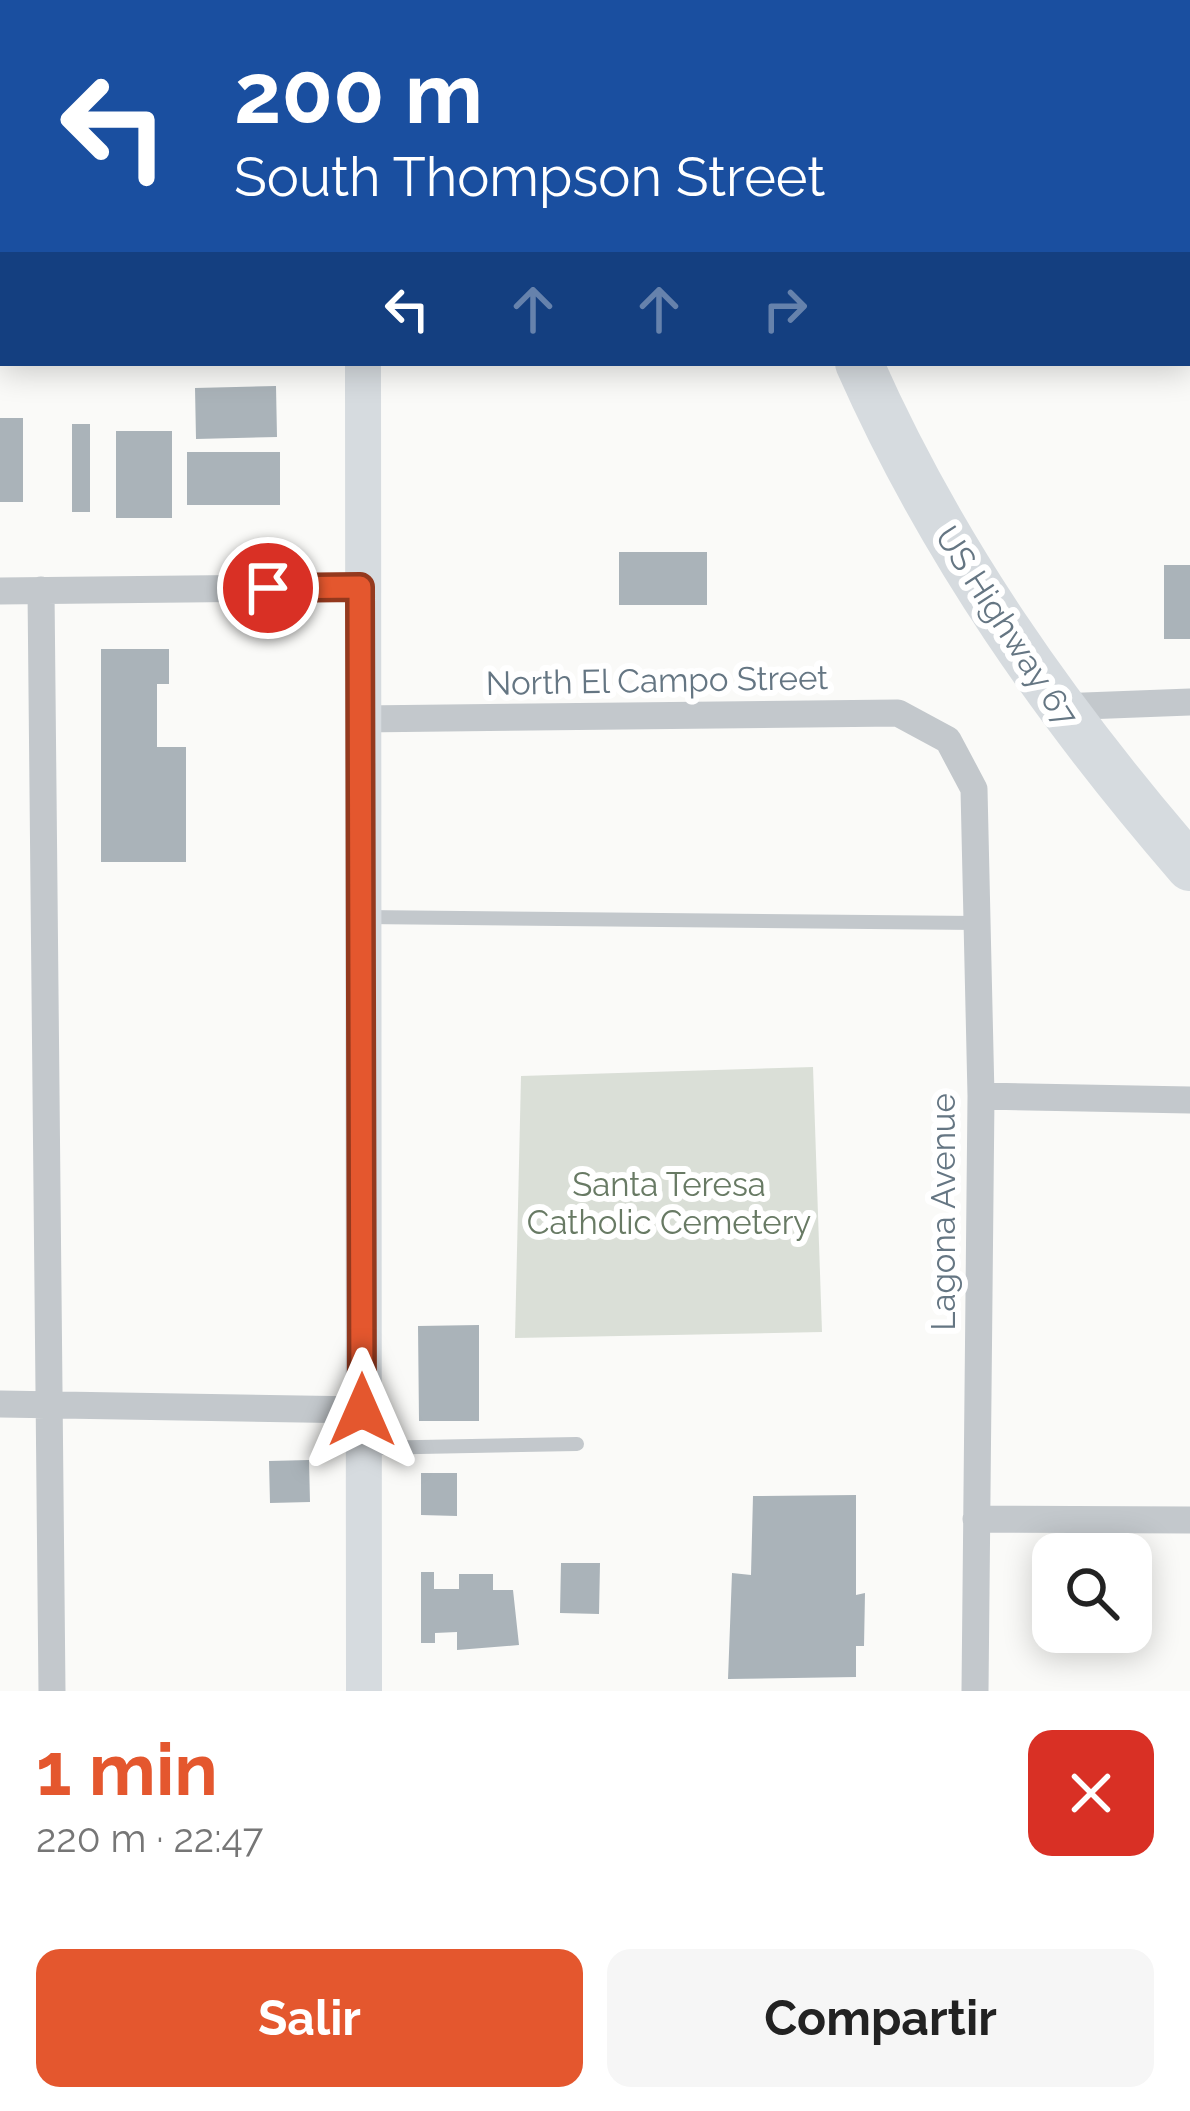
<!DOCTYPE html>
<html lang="es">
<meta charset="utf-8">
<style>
:root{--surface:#fff;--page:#f6f6f6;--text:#222;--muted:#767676;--accent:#e4572e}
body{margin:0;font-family:Raleway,sans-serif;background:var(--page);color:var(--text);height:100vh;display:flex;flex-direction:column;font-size:45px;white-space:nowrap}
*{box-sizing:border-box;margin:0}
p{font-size:39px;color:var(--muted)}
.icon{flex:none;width:66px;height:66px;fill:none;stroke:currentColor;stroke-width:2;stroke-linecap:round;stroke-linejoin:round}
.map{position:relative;height:1691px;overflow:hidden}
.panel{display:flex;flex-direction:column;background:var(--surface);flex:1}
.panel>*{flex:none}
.banner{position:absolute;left:0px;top:0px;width:1191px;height:366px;box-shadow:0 6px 30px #0003;background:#1a4fa0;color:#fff;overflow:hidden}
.fabs{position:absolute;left:1032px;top:1533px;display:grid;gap:24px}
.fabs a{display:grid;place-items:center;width:120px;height:120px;border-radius:24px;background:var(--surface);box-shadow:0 6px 30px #0003;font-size:60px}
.pin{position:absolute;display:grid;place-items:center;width:102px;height:102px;color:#fff;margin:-51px;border:6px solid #fff;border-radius:50%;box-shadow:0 3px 12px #0007}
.me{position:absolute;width:132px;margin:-66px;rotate:0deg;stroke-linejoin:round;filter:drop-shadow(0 0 9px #0008)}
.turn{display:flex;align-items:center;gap:42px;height:252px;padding:0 36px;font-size:54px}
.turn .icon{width:156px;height:156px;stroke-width:2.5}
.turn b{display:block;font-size:84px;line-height:102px}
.lanes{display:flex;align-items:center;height:114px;padding:0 36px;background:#0003;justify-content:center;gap:60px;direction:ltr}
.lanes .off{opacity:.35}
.round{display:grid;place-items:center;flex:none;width:126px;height:126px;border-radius:24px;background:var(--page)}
.headline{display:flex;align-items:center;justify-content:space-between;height:204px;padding:0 36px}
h1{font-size:72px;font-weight:700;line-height:90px;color:var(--accent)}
.cta{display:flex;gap:24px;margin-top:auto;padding:24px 36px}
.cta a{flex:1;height:138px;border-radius:24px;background:var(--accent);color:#fff;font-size:48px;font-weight:700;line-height:138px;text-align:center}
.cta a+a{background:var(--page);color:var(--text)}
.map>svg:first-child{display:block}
.green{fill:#dadfd7}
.building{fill:#aab3b9}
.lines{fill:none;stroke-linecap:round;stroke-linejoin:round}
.lane{stroke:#c3c8cc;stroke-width:14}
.street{stroke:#c3c8cc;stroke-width:27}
.secondary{stroke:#d6dbdf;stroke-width:36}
.highway{stroke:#d6dbdf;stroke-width:48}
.route-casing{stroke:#94391e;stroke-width:30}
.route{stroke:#e4572e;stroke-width:21}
.labels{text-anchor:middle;stroke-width:12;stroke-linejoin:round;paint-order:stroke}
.street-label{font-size:33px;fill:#657683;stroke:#fff}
.park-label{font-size:33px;fill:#687a64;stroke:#fff}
</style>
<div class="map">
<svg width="1190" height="1691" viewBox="0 0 1190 1691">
<rect width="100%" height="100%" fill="#fafaf8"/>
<path class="green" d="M813 1067 822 1332 515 1338 521 1076Z"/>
<path class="building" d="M276 386 277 437 196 439 195 388Z
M0 418H23V502H0Z
M72 424H90V512H72Z
M116 431H172V518H116Z
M187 452H280V505H187Z
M619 552H707V605H619Z
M1164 565H1190V639H1164Z
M101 649H169V684H157V747H186V862H101Z
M479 1325V1421H419L418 1326Z
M309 1460 310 1502 270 1503 269 1461Z
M421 1473H457V1516L421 1515Z
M856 1495V1595L865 1593 864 1646H856V1677L728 1679 732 1573 751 1575 753 1496Z
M561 1563H600L599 1614 560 1613Z
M421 1572H434V1589H459V1574H493V1590H513L519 1645 457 1650V1632L435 1633V1643H421Z"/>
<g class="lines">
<path class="lane" d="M364 917 977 923
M368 1448 577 1444"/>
<path class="street" d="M982 3V0
M0 136H3
M1188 308H1190
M41 590 52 1691
M0 591 360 587
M1058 707 1190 702
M361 719 898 713 948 740 974 789 981 1096 975 1691
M981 1096 1190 1100
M0 1404 363 1410
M976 1519 1190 1520"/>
<path class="secondary" d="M385 3V0
M363 363 364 1691"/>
<path class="highway" d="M748 0V3
M859 363C942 551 1056 712 1190 867"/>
</g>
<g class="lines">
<g class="route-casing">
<path id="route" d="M268 588 360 587 362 1410"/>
</g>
<use href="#route" class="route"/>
</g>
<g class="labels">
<g class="street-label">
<text transform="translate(1007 626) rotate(57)" y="12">US Highway 67</text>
<text transform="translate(657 680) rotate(-1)" y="12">North El Campo Street</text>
<text transform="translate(943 1212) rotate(-90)" y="12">Lagona Avenue</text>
</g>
<g class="park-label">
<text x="669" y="1196">Santa Teresa<tspan x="669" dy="38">Catholic Cemetery</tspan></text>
</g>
</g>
</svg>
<div class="fabs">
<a><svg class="icon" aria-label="search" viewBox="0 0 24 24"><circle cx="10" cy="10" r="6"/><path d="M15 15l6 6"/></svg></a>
</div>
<div class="pin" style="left:268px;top:588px;background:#d93025"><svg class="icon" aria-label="arrive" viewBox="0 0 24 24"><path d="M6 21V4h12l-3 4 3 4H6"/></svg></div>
<svg class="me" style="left:362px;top:1410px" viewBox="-20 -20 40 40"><path d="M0-17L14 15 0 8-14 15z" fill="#e4572e" stroke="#fff" stroke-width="4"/></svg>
<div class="banner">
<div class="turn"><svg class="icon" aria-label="left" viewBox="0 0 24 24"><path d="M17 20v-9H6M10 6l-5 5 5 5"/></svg><div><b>200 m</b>South Thompson Street</div></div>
<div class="lanes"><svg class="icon" aria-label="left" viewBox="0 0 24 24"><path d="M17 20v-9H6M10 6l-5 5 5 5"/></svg><svg class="icon off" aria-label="ahead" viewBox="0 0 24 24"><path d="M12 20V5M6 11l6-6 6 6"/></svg><svg class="icon off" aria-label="ahead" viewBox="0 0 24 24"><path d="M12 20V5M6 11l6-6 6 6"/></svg><svg class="icon off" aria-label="right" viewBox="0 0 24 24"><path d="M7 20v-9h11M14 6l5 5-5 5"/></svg></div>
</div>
</div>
<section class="panel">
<div class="headline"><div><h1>1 min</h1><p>220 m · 22:47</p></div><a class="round" style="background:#d93025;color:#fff"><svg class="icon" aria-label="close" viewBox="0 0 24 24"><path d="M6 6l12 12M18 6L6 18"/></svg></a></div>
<div class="cta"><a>Salir</a><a>Compartir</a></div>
</section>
